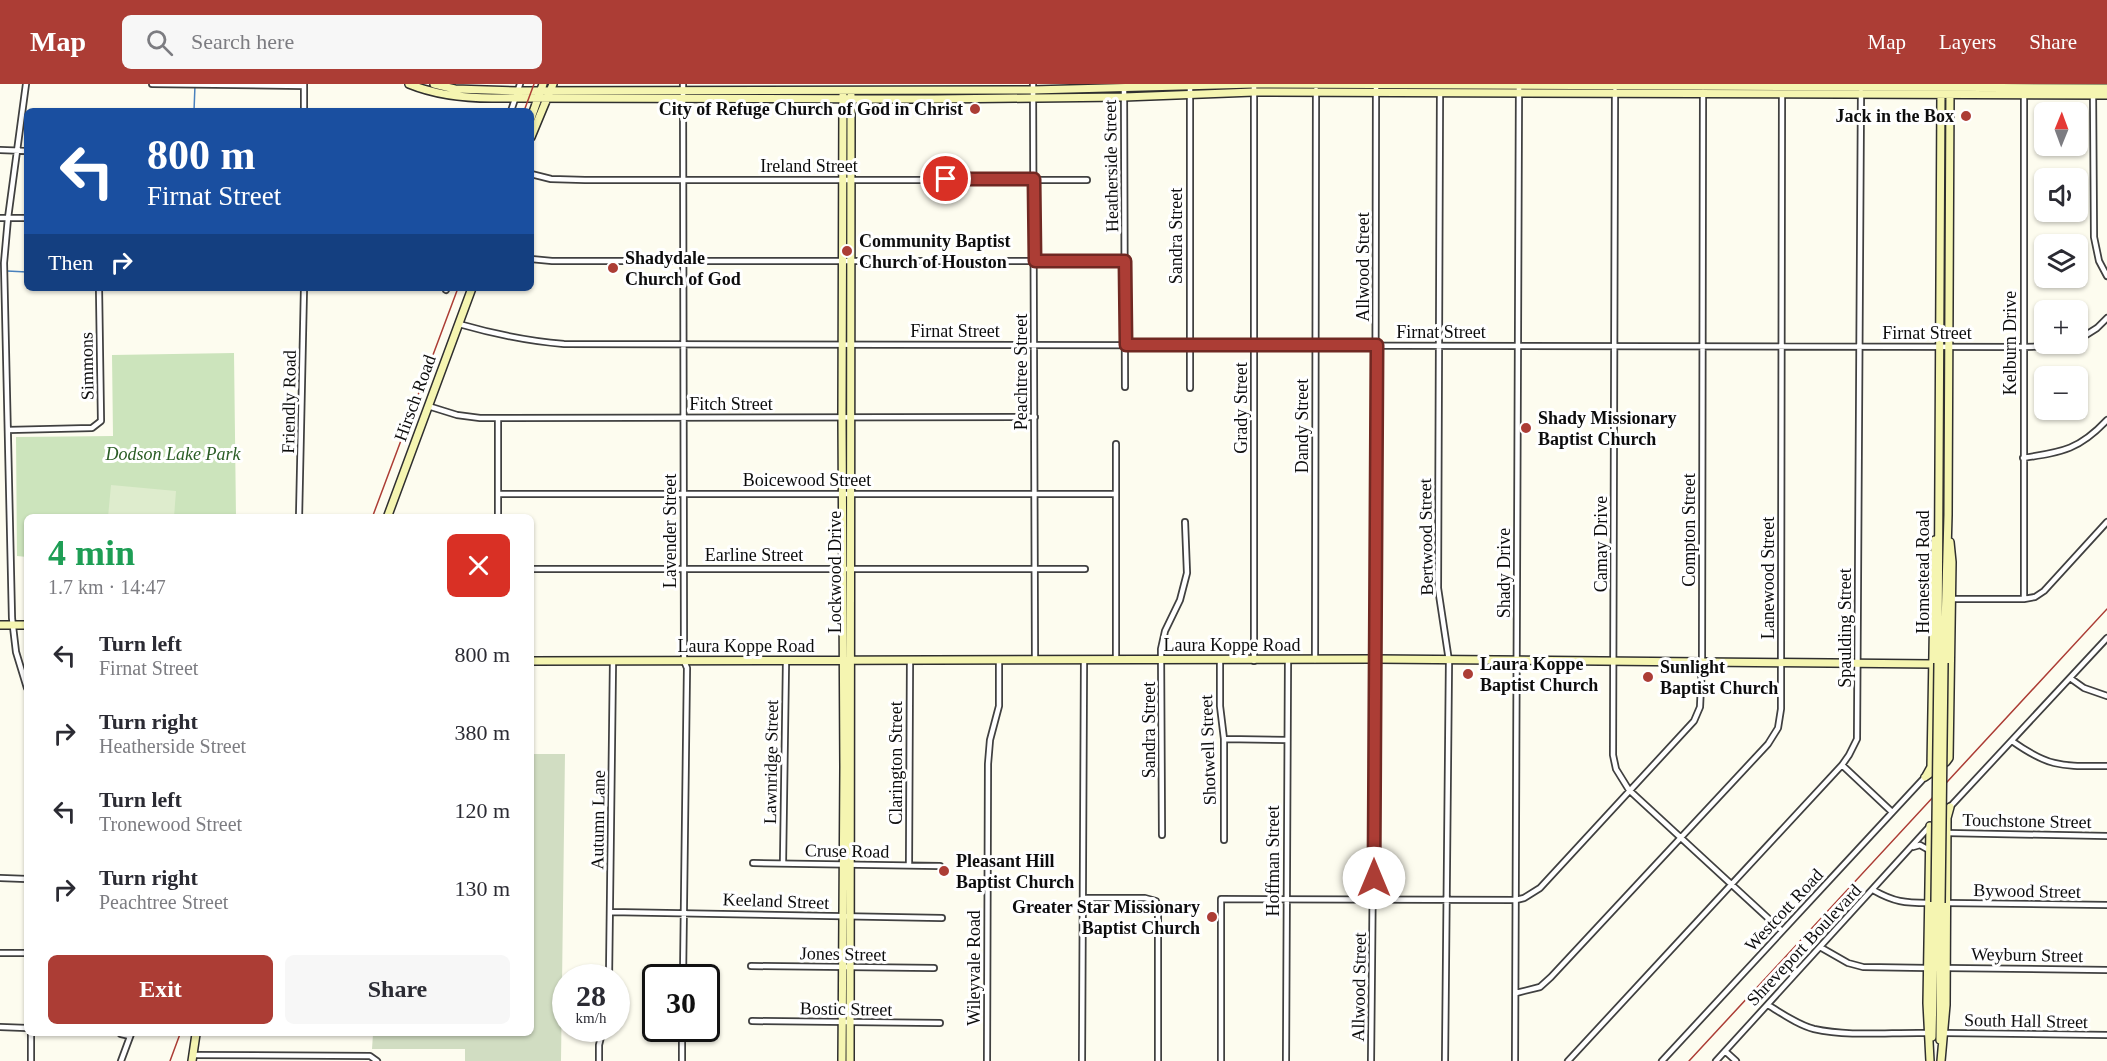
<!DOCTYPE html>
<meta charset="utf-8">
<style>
:root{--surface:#fff;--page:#f7f7f7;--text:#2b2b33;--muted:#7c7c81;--accent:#ac3d35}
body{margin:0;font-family:Georgia,serif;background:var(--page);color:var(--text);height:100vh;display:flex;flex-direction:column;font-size:22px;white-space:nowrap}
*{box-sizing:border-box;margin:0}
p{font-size:20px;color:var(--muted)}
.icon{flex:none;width:33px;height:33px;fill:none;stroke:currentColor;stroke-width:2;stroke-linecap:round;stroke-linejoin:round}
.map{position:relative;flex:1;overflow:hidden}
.drawer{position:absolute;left:24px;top:430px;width:510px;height:522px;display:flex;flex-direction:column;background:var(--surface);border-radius:9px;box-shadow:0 2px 4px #0004}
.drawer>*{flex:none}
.top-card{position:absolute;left:24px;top:24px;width:510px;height:183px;border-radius:9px;box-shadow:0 2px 4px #0004;background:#1a4fa0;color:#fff;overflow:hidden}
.needle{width:39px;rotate:1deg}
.buttons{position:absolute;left:2034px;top:18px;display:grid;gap:12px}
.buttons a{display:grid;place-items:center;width:54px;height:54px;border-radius:9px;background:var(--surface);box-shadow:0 2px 4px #0004;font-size:30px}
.speed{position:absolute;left:552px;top:880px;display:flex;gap:12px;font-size:30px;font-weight:700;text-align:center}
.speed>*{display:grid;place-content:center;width:78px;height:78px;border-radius:50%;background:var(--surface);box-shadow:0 2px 4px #0004;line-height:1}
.speed small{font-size:15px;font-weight:400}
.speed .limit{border:3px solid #111;border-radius:9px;background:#fff;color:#111}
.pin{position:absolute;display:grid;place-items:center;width:51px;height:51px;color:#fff;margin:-26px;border:3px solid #fff;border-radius:50%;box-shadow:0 2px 6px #0007}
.me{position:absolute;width:66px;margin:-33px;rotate:0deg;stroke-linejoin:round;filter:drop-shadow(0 0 4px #0008)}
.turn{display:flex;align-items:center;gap:21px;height:126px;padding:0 24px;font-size:27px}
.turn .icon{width:78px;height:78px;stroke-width:2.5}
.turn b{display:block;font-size:42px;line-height:51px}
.then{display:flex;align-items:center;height:57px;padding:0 24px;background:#0003;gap:12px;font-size:22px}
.round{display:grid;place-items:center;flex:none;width:63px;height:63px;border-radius:9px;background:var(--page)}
.summary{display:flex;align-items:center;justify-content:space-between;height:102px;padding:0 24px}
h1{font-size:36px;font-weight:700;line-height:45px;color:#1e9e55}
.action{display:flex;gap:12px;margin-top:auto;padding:12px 24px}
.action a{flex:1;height:69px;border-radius:9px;background:var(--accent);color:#fff;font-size:24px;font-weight:700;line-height:69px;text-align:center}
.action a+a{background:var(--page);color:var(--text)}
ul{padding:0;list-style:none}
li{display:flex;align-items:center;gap:18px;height:78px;padding:0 24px}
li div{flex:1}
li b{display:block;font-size:22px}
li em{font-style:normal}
header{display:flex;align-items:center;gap:36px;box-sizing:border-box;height:84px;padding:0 30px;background:var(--accent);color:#fff}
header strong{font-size:28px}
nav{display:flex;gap:33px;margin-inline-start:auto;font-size:21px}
.search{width:420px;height:54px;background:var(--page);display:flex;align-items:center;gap:15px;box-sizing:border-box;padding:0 21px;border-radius:9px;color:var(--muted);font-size:22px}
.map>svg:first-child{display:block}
.green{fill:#cce4bc}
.cemetery{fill:#d1ddc2}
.pitch{fill:#deeccd}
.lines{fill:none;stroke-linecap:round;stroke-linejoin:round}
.stream{stroke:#4981bd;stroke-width:1.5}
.street-casing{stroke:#404040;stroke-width:8}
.secondary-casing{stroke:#2f2f2f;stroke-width:10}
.street{stroke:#fff;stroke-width:4.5}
.secondary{stroke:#f5f5b1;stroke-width:7}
.rail{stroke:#ac3d35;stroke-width:1.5}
.secondary-bridge-casing{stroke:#2f2f2f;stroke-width:10;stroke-linecap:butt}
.secondary-bridge{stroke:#f5f5b1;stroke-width:7}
.route-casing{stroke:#702822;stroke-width:15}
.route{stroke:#ac3d35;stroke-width:10}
.poi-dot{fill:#ac3d35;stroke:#fff;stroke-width:2}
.labels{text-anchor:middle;stroke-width:6;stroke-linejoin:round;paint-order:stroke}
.poi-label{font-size:18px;font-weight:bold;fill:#0d0d0d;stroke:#fff;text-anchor:start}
.street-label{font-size:18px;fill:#0d0d0d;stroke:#fff}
.park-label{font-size:18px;font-style:italic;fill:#2a5d25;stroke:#fff}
</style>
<header>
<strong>Map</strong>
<div class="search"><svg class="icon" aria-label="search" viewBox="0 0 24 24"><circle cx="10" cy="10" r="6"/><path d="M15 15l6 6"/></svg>Search here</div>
<nav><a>Map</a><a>Layers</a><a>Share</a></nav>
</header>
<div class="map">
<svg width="2107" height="977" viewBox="0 0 2107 977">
<rect width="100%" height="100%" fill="#fdfcef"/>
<path class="green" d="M234 269 236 433 27 434V473L17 472 16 353 113 352 112 271Z"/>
<path class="cemetery" d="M531 670H565L561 977H465V965H372L373 950H531Z"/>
<path class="pitch" d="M111 401 176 407 174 433H108Z"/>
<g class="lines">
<path class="stream" d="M194 27 195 1
M7 187 27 188"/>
<g class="street-casing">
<path id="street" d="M26 0 8 134 4 179 12 534 16 568 27 604
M152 0 304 2
M304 0V27
M683 0 684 577 687 584 683 894
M1033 0 1035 576
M1190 0V304
M1124 5 1125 303
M1615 7 1613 671 1616 685 1629 706 1782 847
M2093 8 2094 153 2099 177 2107 192
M1440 9 1438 504 1449 577 1445 977
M511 27 520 0
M0 66 27 67
M531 90 551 95 585 96H1087
M0 134H27
M531 175 552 177H1125
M446 206 447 204
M459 240C494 250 527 257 564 260L2023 263 2056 262 2065 260
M2078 256 2097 244 2107 234
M428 322 457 331 480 334 1035 333
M8 346 92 344 101 337 99 204
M1116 360V576
M2023 374C2062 368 2079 366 2107 336
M498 410H1116
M299 434 304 204
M498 434V334
M531 485H1085
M1951 515H2024L2035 513 2044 507 2107 438
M2024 515V8
M1220 576V622L1224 655V756
M1315 576 1316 6
M1254 577V0
M2070 594 2084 604 2107 612
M1224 655 1287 656
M2012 657C2050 684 2062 682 2107 682
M1842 681 1892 728
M1949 724 2107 554
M1947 749 2107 752
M1162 751 1161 565 1165 547 1180 516 1187 489 1185 438
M1913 763 1920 761 1929 766
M753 779 940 782
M783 779 786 578
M909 781 910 577
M0 794 27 795
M1873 806C1894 818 1905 819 1928 819
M1083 814H1145L1156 817 1158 827V977
M1946 819 2107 821
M610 828 942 834
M1820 863 1848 879 1863 883 1928 884
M0 869H27
M751 882 934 884
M1946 884 2107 886
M609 894 613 577
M1516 909 1540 903 1551 893 1768 660 1778 644 1781 625V579L1782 10
M1768 921C1783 930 1798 941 1814 945 1850 953 1891 948 1928 949
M752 937 940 939
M0 943 27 944
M1945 949 2107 951
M121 950 130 952
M1725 967 1736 977
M193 971 370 972 377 977
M31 977V950
M121 977 131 950
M599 977V961L603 945
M682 977V945
M987 977 988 680 990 656 999 622V577
M1082 977 1084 577
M1221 977V815L1516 816 1524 814 1540 804 1694 637 1700 623 1702 579 1703 8
M1286 977 1288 577
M1371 977 1375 575 1376 1
M1515 977 1519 1
M1568 977 1842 681 1849 671 1857 655 1861 8
M1662 977 1925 693
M1716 977 1930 742"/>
</g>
<g class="secondary-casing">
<path id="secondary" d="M409 0C436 11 463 14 492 14L934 15 1124 13 1254 8 2107 11
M434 0 455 5 518 7 1033 6 1254 0 2107 4
M531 34 543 0
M531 53 553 0
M387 434 472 204
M0 541H27
M531 577 1375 575 1933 580
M1938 579 1941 8
M1944 579 1948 431 1950 5
M1926 692 1931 683 1935 456
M1925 693 1946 678 1949 674 1952 478 1950 458
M1930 742 1927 919 1930 977
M1932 953 1935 818
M1940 956 1941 819
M192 977 196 950
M842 977 844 683 842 334 843 11
M850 977 851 11
M1941 977 1946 921 1947 734 1950 723"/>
</g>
<use href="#street" class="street"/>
<use href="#secondary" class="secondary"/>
<path class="rail" d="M524 27 534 0
M372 434 458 204
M170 977 180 950
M1689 977 2107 525"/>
<g class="secondary-bridge-casing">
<path id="secondary-bridge" d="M1935 818 1938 579
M1941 819 1944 579"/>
</g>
<use href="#secondary-bridge" class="secondary-bridge"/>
</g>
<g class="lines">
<g class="route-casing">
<path id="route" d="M946 95H1034L1035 177H1125L1126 261H1377L1374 794"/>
</g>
<use href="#route" class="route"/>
</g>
<g class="poi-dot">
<circle cx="975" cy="25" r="6"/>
<circle cx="1966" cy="32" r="6"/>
<circle cx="847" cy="167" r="6"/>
<circle cx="613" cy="184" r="6"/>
<circle cx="1526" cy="344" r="6"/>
<circle cx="1468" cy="590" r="6"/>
<circle cx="1648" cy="593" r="6"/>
<circle cx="944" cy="787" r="6"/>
<circle cx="1212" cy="833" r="6"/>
</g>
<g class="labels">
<g class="poi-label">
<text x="963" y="31" text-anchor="end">City of Refuge Church of God in Christ</text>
<text x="1954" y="38" text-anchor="end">Jack in the Box</text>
<text x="859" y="163">Community Baptist<tspan x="859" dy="21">Church of Houston</tspan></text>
<text x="625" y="180">Shadydale<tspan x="625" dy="21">Church of God</tspan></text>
<text x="1538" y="340">Shady Missionary<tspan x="1538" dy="21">Baptist Church</tspan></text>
<text x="1480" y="586">Laura Koppe<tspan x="1480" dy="21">Baptist Church</tspan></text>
<text x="1660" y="589">Sunlight<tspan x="1660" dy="21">Baptist Church</tspan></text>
<text x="956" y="783">Pleasant Hill<tspan x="956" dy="21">Baptist Church</tspan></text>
<text x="1200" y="829" text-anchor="end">Greater Star Missionary<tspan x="1200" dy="21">Baptist Church</tspan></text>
</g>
<g class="street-label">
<text x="809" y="88">Ireland Street</text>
<text transform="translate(1111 82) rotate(-91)" y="6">Heatherside Street</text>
<text transform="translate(1176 152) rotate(-90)" y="6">Sandra Street</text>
<text transform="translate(1363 183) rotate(-90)" y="6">Allwood Street</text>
<text x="955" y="253">Firnat Street</text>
<text x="1441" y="254">Firnat Street</text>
<text x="1927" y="255">Firnat Street</text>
<text transform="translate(2010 259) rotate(-90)" y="6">Kelburn Drive</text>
<text transform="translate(87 282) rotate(-91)" y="6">Simmons</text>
<text transform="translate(1021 288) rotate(-90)" y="6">Peachtree Street</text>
<text transform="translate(415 314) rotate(-70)" y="6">Hirsch Road</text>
<text transform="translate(289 318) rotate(-89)" y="6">Friendly Road</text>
<text x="731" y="326">Fitch Street</text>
<text transform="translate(1241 324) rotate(-90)" y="6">Grady Street</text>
<text transform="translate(1302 342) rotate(-90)" y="6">Dandy Street</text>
<text x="807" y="402">Boicewood Street</text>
<text transform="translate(1689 446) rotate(-90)" y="6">Compton Street</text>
<text transform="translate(670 447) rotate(-90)" y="6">Lavender Street</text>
<text transform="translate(1426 453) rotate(-91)" y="6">Bertwood Street</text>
<text transform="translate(1601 460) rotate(-90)" y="6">Camay Drive</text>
<text x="754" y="477">Earline Street</text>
<text transform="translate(835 488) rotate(-90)" y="6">Lockwood Drive</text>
<text transform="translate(1923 488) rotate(-90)" y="6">Homestead Road</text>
<text transform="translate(1504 489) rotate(-90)" y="6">Shady Drive</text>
<text transform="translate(1768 494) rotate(-90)" y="6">Lanewood Street</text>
<text transform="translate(1845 544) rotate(-90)" y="6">Spaulding Street</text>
<text x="1232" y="567">Laura Koppe Road</text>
<text x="746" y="568">Laura Koppe Road</text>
<text transform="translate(1149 646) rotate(-90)" y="6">Sandra Street</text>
<text transform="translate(1208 666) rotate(-92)" y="6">Shotwell Street</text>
<text transform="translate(771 678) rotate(-89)" y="6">Lawnridge Street</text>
<text transform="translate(896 679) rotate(-90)" y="6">Clarington Street</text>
<text transform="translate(598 736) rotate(-89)" y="6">Autumn Lane</text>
<text transform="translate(2027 737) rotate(1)" y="6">Touchstone Street</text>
<text transform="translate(847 767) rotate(1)" y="6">Cruse Road</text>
<text transform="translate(1273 777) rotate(-90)" y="6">Hoffman Street</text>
<text transform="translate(2027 807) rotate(1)" y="6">Bywood Street</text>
<text transform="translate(776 817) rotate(2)" y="6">Keeland Street</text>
<text transform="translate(1784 826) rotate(-47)" y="6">Westcott Road</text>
<text transform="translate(1804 861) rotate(-47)" y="6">Shreveport Boulevard</text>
<text transform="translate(843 870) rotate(1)" y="6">Jones Street</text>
<text transform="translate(2027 871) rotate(1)" y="6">Weyburn Street</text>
<text transform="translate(974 884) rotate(-90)" y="6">Wileyvale Road</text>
<text transform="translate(1359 903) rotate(-89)" y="6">Allwood Street</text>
<text transform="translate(846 925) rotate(1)" y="6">Bostic Street</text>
<text transform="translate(2026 937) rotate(1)" y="6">South Hall Street</text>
</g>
<g class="park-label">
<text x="173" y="376">Dodson Lake Park</text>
</g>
</g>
</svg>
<div class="buttons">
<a><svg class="needle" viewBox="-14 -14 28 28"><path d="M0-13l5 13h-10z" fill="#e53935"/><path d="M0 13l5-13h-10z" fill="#7c7c81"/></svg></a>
<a><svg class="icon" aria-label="sound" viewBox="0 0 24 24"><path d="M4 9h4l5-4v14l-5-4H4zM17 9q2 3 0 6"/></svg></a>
<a><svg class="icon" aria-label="layers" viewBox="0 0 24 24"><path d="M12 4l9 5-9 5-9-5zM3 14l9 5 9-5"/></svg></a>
<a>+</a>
<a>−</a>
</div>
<div class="speed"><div>28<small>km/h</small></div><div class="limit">30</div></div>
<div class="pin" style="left:946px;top:95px;background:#d93025"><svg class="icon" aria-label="arrive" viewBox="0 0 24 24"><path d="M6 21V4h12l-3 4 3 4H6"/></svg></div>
<svg class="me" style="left:1374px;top:794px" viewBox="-20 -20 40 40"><circle r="19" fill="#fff"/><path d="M0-13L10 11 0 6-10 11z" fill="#ac3d35"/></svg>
<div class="top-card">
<div class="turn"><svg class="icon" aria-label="left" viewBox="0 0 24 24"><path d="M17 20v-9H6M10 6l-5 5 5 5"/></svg><div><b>800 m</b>Firnat Street</div></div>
<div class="then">Then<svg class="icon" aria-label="right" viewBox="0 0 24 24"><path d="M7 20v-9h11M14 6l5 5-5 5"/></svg></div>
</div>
<section class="drawer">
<div class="summary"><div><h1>4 min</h1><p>1.7 km · 14:47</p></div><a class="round" style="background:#d93025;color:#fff"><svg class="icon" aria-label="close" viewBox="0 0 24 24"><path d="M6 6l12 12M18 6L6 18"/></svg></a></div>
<ul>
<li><svg class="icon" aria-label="left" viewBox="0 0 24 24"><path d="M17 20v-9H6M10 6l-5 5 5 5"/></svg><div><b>Turn left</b><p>Firnat Street</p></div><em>800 m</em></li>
<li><svg class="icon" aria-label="right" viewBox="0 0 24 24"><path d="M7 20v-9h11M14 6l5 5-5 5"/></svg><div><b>Turn right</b><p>Heatherside Street</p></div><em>380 m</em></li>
<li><svg class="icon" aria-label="left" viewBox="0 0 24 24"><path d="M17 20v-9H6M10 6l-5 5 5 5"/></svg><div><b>Turn left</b><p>Tronewood Street</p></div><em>120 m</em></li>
<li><svg class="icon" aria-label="right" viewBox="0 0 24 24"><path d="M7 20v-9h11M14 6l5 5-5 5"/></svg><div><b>Turn right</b><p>Peachtree Street</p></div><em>130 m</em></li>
</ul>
<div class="action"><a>Exit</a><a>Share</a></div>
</section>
</div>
